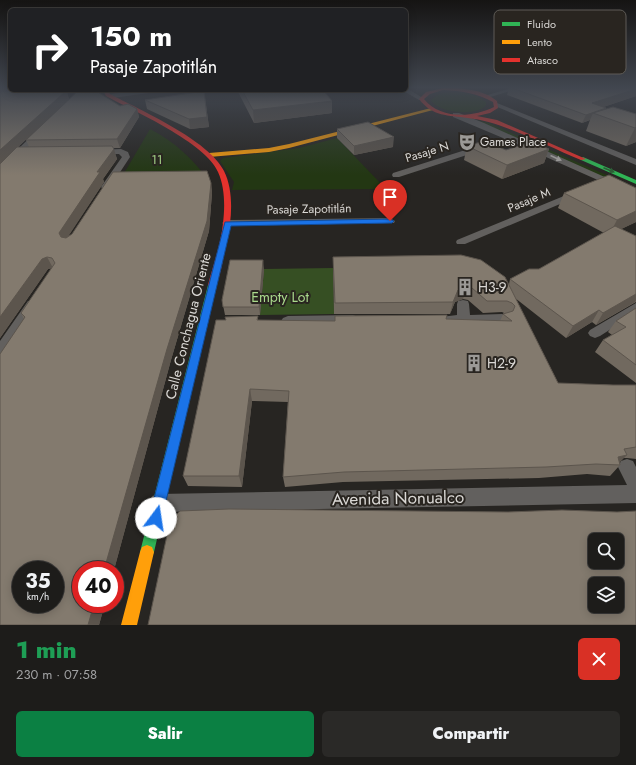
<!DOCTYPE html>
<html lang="es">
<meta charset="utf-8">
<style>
:root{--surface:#1d1c1a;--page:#2a2927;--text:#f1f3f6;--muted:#a0a1a2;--line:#3b3a39;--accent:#0b8043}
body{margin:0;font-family:Jost,sans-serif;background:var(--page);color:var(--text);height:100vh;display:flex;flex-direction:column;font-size:15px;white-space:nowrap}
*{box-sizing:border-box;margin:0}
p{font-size:13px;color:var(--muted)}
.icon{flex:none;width:22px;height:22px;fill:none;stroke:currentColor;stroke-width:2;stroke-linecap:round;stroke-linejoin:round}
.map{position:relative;height:625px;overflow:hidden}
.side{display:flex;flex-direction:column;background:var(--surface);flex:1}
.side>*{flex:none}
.hud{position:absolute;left:8px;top:8px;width:400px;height:84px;border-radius:6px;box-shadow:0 2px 10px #0003,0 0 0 1px var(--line);background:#202124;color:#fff;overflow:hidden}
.fabs{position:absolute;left:588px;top:533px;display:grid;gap:8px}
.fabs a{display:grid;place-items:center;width:36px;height:36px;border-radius:6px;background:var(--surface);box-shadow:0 2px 10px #0003,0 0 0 1px var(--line);font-size:20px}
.speed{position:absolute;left:12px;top:561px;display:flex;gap:8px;font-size:20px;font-weight:700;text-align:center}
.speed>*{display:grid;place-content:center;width:52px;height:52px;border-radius:50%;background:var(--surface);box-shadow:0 2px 10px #0003,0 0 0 1px var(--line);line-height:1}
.speed small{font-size:10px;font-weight:400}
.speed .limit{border:6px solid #d22;background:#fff;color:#111}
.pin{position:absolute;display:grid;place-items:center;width:34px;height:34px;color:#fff;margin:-41px -17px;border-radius:50% 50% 50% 0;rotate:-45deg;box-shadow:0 0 4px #0007}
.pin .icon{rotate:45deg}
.me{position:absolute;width:44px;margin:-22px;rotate:14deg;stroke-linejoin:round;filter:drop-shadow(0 0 3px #0008)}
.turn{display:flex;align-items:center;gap:14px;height:84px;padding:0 16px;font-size:18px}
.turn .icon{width:52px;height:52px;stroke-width:2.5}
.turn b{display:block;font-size:28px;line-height:34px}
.round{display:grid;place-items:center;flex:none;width:42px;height:42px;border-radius:6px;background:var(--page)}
.headline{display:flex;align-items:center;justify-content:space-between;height:68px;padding:0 16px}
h1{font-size:24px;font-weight:800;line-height:30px;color:#1e9e55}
.cta{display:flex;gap:8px;margin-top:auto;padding:8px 16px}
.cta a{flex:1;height:46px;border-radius:6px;background:var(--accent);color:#fff;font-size:16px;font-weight:800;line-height:46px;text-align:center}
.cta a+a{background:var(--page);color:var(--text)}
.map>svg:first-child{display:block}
.green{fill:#233713}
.forest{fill:#364f23}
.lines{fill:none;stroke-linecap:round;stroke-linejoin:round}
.street{fill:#62605e;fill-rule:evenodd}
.fast{fill:#30b455;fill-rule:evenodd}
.slow{fill:#ff9f0a;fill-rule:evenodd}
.jam{fill:#e5322d;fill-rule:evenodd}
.wall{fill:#71695f;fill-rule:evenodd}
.shaded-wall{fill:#5c554d}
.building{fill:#837a6e;stroke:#5c554d;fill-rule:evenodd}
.oneway{fill:#aaa8a5}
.oneway2{fill:#2c5e35}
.route{fill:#1a73e8;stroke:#114b97}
.labels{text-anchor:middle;stroke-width:4;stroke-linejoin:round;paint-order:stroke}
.far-poi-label{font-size:12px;fill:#dad8d5;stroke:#292520;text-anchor:start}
.far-street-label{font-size:12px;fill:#dad8d5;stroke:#292520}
.far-park-label{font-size:12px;fill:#aada8c;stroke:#292520}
.poi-label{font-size:14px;fill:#dad8d5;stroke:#292520;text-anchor:start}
.park-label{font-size:14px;fill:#aada8c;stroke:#292520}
.street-label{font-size:14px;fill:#dad8d5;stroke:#292520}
.near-street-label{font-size:17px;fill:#dad8d5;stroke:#292520}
.key{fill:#292520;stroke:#5e5b56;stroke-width:1}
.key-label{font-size:11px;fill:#dad8d5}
</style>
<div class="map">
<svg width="636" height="625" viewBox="0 0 636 625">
<rect width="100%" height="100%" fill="#272522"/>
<path class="green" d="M443 93C457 92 474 92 486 102V105C477 117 438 113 431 100L437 95Z
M471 119 489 123 636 188V193Z
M150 129C175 142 193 159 209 181L119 182Z
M337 138 386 189 232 190 234 182 220 161 223 158 299 148Z"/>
<path class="forest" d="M333 268 334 314 260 315 264 269Z"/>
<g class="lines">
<path class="street" d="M406 88 423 98 424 99 419 100 402 90H406Z
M512 88H520L487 98 484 96Z
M142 90H159L156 92 112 98 109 96 112 94Z
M497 103 636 159V165L495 106 494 105Z
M453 113H459L484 123 636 191V197L510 141 399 177H393L392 175 393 173 503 138 453 117Z
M38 130H41L45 132 3 173 0 174V166Z
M121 149 128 152 130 157 109 189H103L101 187 122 157 119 154H97L93 152 97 150Z
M576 191 579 192 581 194 579 196 465 244H457L456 242 457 240Z
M390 218 395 221 394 223 227 226 222 223 227 220Z
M33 300 38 301 39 304 5 356 0 357V341L28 301Z
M463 300 468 301 469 304 470 315 502 314 507 316 509 319 507 322 502 324 446 325 441 323 439 320 441 317 457 315V304L458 301Z
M636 303V313L600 336 595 338 590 336 588 333 590 330Z
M353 315 358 317 360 320 358 323 353 325 288 326 283 324 281 321 283 318 288 316Z
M627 459 633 461 636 467V503L159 512 152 510 150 503 152 496 159 494 627 485 618 467 621 461Z"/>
<path class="fast" d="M583 157 636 180V184L581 160 580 159Z
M212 282 216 285 154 552 152 557 147 559 142 557 140 552 208 285Z"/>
<path class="slow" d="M431 108 433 109V110L289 148 269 152 209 157 206 155 209 153 269 148 289 144Z
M147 545 152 547 154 552 137 625H121L140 552 142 547Z"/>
<path class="jam" d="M443 88C461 88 483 89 497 101L498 108 490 113 477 116 497 120 586 159 581 160C547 146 504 122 468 118 448 115 433 117 419 99L426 92ZM443 90C461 91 477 93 493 102L494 107C472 118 440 119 424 99L430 94Z
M103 90H107L110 94C140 110 209 140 224 171 234 191 232 219 227 240 224 253 221 276 215 287H209L208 285C213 265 221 244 223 223 225 207 225 187 218 172 206 143 134 111 106 96Z"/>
</g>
<path class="wall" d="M0 88H10V90H89L88 91 120 106 137 109 139 117 120 148H113L117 159 103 179 104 182 68 236 211 183 212 193 209 231 171 360 99 625H0L24 319 21 313 52 268 48 269 0 338ZM67 92H77L26 140 29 147H18L69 99Z
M509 88H636V96L603 107 606 109 636 114V142L626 146 586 131 590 120 582 123 507 95Z
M237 90H323L332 113 254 123Z
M204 91 209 127 190 129 147 109 145 100Z
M337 129 393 147 354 155 337 138Z
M467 146 506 150 549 149 544 163 502 179 464 160Z
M636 188V222L621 229 636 236V302L596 325 592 322 566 338 515 298 558 383 613 385H636V459L627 458H623L619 462 620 465 610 476 587 474 539 478 343 482 285 487 283 477 288 402 252 401 242 487 188 486 183 476 226 320 258 316V320L335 321V316L447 315 446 319 500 321 503 314 504 313 502 312 483 313 468 300 463 299 455 302 450 314H334L333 268V257L509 284 510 279 539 269 604 233 558 208 564 193Z
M264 269 260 315H225L222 300Z
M636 308V383L595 352 603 340 612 335 608 332 616 321Z"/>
<path class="shaded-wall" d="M636 89V96L589 112 592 103Z
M66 91 69 99 0 164V150Z
M204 91 209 127 190 129 189 119Z
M332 101V113L254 123 253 110Z
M606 108 602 116 593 113 590 120 582 123 586 115Z
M137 109 139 117 120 148 117 139Z
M636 127V142L626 146 635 128Z
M394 137 393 147 354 155V146Z
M114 149 117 159 103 179 104 182 64 243 59 233 97 172Z
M549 149 544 163 502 179 507 165Z
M211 183 212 193 209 231 171 360 114 570H104Z
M636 211V222L609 235 617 220Z
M47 257 53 268 48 269 0 338V317L42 259Z
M263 260 264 269 260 315 259 307Z
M467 287 463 299 455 302 450 314 453 302 458 290Z
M636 294V301L635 302 596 325 603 313Z
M599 310 592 322 566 338 573 326Z
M250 389 252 401 242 487 239 476Z
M627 455 617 465 618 457Z
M94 604H105L99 625H88Z"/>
<path class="building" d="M512 88H636V89L592 103 606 108 586 115Z
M242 90H323L332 101 253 110Z
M0 91H66L0 150Z
M78 91H96L120 106 128 104 137 109 117 139 26 140Z
M204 91 207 117 189 119 145 100Z
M613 107 636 114V127L635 128 593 113Z
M368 122 394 137 354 146 337 129Z
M484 141 506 150 531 142 549 149 507 165 467 146Z
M112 146 114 149 97 172H100L59 233 61 237 66 238 72 234 113 172 207 171 211 183 207 221 167 349 104 570H81V604H94L88 625H0V354L25 317 21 313 55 263 52 258 47 257 42 259 0 317V164L17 147ZM21 570H55V604H21Z
M609 175 636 188V211L617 220 564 193Z
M615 226 636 236V294L603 313 599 310 573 326 510 279 529 269H539Z
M461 255 481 260 505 277 558 383 613 385H636V447L624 449 627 455 618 457 620 465 596 464 546 467 344 472 283 477 289 391 250 389 239 476H183L216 320H226L225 317 258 316 257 320 335 321V316L447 315 446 319 512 321 503 314 513 311 515 306 512 303 507 301H487L472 288 467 287 458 290 453 302 335 303 333 257Z
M230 260H263L259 307H223L222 300Z
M636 308V365L603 340 626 327 616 321Z
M229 509 508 512 562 510 617 512 636 511V625H148L170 521 180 511ZM595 540H617V562H595ZM595 584H617V606H595Z"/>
<defs><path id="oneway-solid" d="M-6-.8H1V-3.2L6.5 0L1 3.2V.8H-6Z"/></defs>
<use class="oneway" href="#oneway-solid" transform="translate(556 158) rotate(24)"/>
<use class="oneway2" href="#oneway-solid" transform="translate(609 170) rotate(23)"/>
<linearGradient id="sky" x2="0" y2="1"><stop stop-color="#151413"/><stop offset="0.5" stop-color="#41464f"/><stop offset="1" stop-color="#41464f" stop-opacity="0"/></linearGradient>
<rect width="636" height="175" fill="url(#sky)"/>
<path class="route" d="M390 219 394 221 392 223 231 226 162 518 160 523 156 525 151 523 149 518 225 222Z"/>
<defs>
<g id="theatre-bare" transform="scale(1.38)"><path d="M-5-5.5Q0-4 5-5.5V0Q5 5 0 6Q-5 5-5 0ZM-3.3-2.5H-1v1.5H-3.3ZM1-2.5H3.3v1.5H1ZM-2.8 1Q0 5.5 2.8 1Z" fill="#9b9996" stroke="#292520" stroke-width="2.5" paint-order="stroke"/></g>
<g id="building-bare" transform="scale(1.38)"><path d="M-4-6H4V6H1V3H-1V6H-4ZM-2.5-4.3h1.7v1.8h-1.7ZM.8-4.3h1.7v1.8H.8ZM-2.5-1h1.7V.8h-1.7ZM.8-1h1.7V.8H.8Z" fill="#9b9996" stroke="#292520" stroke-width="2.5" paint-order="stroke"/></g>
</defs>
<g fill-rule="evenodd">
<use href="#theatre-bare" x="467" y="142"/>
<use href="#building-bare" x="465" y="287"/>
<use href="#building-bare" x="474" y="363"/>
</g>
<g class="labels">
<g class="far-poi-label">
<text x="480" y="146">Games Place</text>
</g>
<g class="far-street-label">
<text transform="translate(427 152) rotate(-17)" y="4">Pasaje N</text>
<text transform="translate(529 200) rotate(-23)" y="4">Pasaje M</text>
<text transform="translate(309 209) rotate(-1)" y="4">Pasaje Zapotitlán</text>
</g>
<g class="far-park-label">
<text x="157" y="164">11</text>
</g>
<g class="poi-label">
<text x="478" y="292">H3-9</text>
<text x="487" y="368">H2-9</text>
</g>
<g class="park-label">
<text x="280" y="302">Empty Lot</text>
</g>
<g class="street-label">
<text transform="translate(188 326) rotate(-76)" y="5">Calle Conchagua Oriente</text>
</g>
<g class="near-street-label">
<text transform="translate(398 498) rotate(-1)" y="6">Avenida Nonualco</text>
</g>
</g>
<rect x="494" y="10" width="132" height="64" rx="6" class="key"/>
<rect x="502" y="22" width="18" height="4" fill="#30b455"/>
<rect x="502" y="40" width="18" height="4" fill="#ff9f0a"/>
<rect x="502" y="58" width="18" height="4" fill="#e5322d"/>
<g class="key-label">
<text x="527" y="28">Fluido</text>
<text x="527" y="46">Lento</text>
<text x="527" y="64">Atasco</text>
</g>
</svg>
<div class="fabs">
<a><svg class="icon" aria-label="search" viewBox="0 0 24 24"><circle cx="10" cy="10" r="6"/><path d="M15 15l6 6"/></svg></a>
<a><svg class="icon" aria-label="layers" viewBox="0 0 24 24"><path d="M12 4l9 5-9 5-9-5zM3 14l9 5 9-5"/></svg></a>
</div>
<div class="speed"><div>35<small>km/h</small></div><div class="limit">40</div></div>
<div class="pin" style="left:390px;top:221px;background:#d93025"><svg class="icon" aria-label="arrive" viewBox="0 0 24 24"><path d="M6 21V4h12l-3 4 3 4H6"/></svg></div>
<svg class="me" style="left:156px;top:518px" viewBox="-20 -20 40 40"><circle r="19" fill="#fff"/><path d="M0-13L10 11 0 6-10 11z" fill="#1a73e8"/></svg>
<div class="hud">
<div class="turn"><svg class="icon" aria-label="right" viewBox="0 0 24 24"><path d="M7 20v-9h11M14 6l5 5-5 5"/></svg><div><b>150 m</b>Pasaje Zapotitlán</div></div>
</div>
</div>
<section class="side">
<div class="headline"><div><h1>1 min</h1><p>230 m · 07:58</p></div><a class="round" style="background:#d93025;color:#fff"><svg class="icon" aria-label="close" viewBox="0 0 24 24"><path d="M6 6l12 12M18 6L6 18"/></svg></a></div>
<div class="cta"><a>Salir</a><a>Compartir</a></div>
</section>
